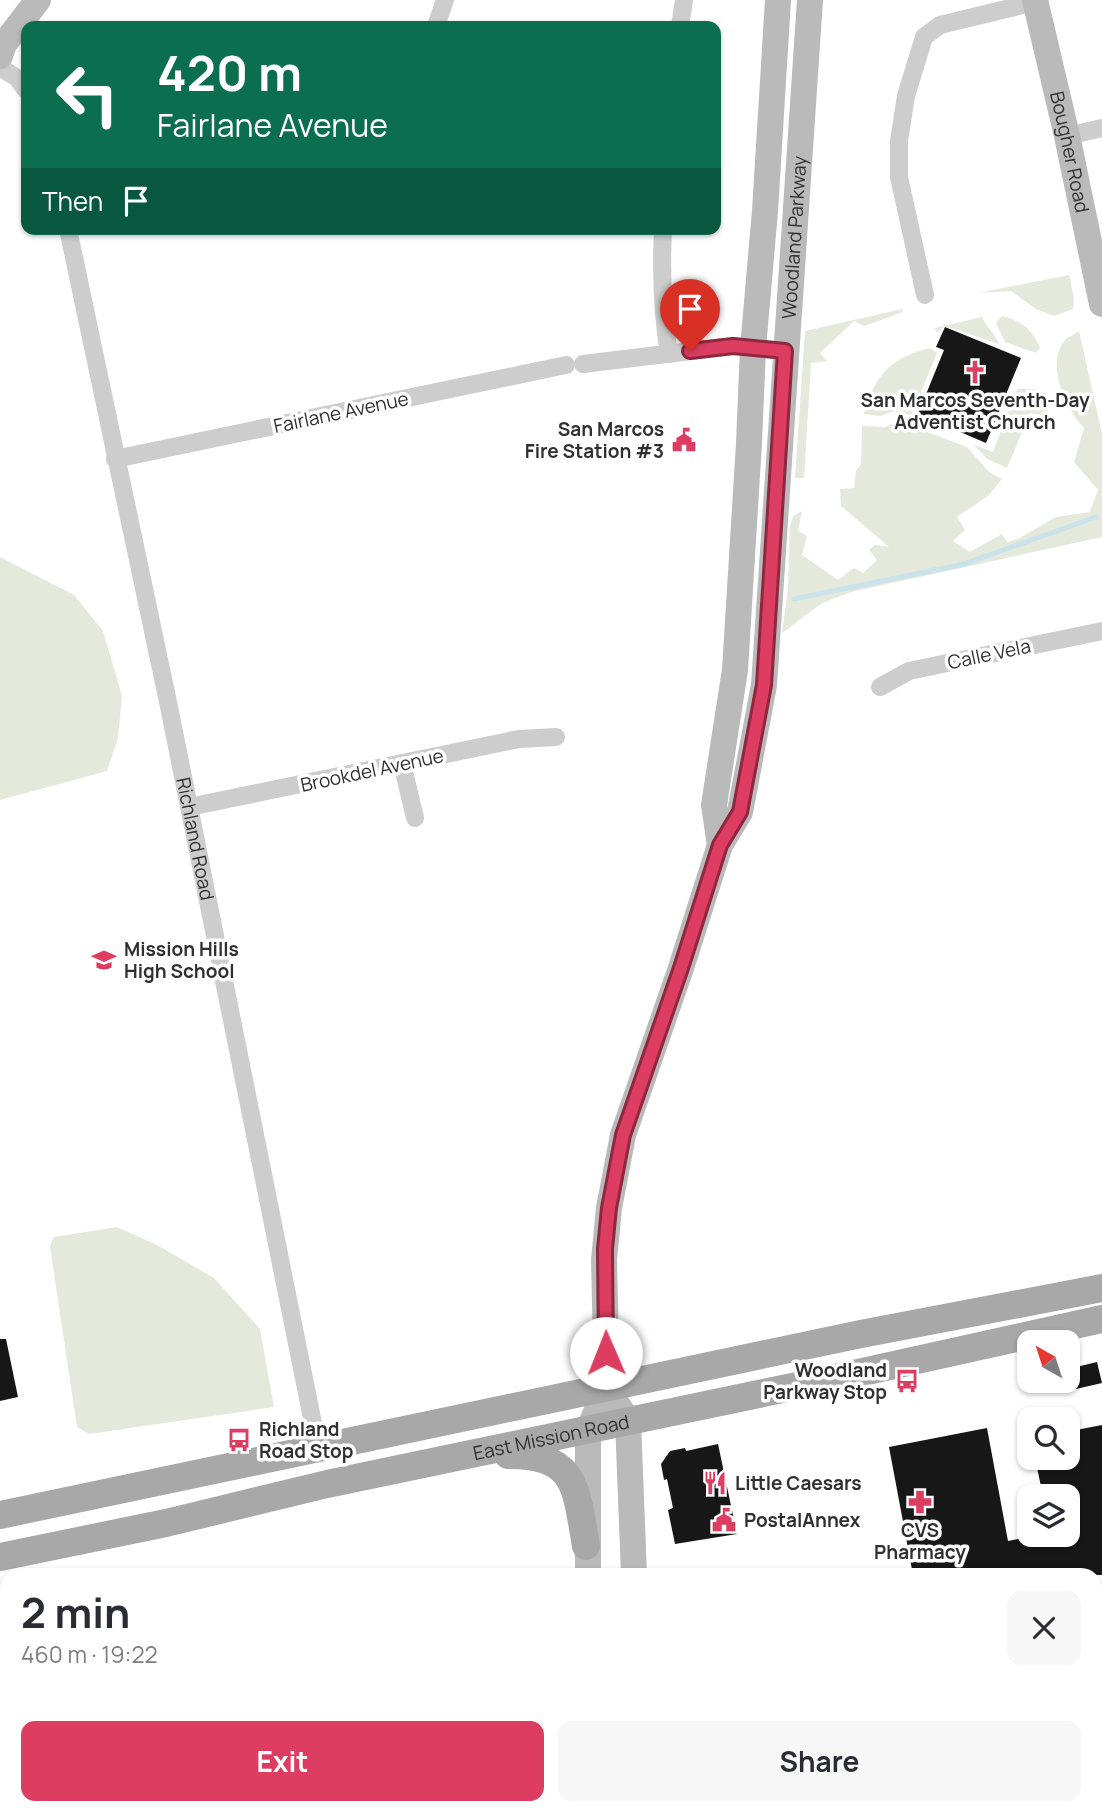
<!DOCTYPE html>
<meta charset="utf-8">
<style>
:root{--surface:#fff;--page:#f7f7f7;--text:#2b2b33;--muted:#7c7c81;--accent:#dc3d61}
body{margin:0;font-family:Manrope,sans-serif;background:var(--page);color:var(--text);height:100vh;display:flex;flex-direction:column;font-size:26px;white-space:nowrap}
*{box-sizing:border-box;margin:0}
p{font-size:23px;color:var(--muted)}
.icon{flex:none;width:38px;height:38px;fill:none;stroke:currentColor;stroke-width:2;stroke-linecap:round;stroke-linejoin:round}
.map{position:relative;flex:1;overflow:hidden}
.drawer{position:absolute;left:0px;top:1568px;width:1102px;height:247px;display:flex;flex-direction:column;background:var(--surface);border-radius:21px 21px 0 0;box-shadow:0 2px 5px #0004}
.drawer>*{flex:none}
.banner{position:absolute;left:21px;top:21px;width:700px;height:214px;border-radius:14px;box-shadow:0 2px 5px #0004;background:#0b6e4f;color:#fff;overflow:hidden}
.needle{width:46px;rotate:321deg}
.tools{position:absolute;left:1017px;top:1330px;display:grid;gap:14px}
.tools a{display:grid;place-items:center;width:63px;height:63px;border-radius:14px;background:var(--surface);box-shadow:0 2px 5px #0004;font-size:35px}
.pin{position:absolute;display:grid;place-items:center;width:60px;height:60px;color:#fff;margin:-72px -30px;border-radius:50% 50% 50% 0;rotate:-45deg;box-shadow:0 0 7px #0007}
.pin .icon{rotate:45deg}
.me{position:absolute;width:77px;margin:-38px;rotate:359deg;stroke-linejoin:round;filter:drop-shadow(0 0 5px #0008)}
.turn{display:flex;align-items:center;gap:24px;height:147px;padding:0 21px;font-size:32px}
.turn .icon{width:91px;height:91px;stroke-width:2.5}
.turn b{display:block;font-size:49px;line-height:60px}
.then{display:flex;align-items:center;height:66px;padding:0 21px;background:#0003;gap:14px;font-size:26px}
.round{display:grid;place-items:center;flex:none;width:74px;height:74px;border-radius:14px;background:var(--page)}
.overview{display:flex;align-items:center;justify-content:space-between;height:119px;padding:0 21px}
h1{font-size:42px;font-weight:700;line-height:52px}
.button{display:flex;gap:14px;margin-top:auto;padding:14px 21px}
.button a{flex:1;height:80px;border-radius:14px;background:var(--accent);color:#fff;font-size:28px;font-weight:700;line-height:80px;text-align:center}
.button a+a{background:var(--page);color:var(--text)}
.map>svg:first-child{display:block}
.green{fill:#e5e9dc}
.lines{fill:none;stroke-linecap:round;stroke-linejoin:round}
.stream{stroke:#cae2e9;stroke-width:5}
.building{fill:#171717}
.street{stroke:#cdcdcd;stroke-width:18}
.secondary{stroke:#bababa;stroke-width:26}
.primary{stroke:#a8a8a8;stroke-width:28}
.tram{stroke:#858585;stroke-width:2}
.rail-casing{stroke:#858585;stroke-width:8}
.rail{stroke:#fff;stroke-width:5;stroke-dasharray:16;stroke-linecap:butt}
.route-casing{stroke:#8f283f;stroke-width:18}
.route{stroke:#dc3d61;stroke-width:12}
.labels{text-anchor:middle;stroke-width:7;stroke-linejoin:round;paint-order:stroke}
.street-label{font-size:19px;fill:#303030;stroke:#fff}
.poi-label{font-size:19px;font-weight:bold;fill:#303030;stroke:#fff;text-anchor:start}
</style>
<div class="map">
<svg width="1102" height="1814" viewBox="0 0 1102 1814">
<rect width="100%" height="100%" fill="#fff"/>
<path class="green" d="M1069 275 1074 299 1073 309 1054 316 1036 309 1011 291 978 293Z
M902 309 903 312 864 326 854 321 820 353 827 361 811 363 804 478H795L805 331Z
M1002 316C1020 320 1033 330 1040 348L1036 353 1005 342 996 323Z
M982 317C986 327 995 333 999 344L945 326 937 333 935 328Z
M1079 331 1102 434V537L851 592 822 603 782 633 788 588 790 527 793 516 802 511 798 531 807 536 802 555 838 580 854 568 863 573 877 560 869 550 875 545 889 547 841 506 840 489 854 488 856 471 861 464 862 426 885 427 900 422 967 447 989 472 1002 479 988 496 957 517 965 530 953 541 970 552 1002 534 1007 542 1018 539 1056 517 1090 512 1098 490 1074 462 1084 428C1066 410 1045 364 1065 340 1068 337 1075 334 1079 331Z
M930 348 937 353 911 416 897 410 881 416 864 414C874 376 891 357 930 348Z
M1017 389H1036L1046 400 1047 416 1030 413 1007 468 987 459 974 445 993 452Z
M0 557 74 595 103 631 122 696 118 738 107 771 0 800Z
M117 1227 157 1245 214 1278 260 1329 274 1407 89 1434 77 1427 50 1246 54 1237Z"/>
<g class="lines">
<path class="stream" d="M794 599 964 564 1096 517"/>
</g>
<path class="building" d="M945 327 1021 358 986 443 918 414 944 350 936 347Z
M0 1339H6L18 1397 0 1401Z
M1097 1362 1102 1383 1076 1389 1074 1381 1068 1383V1369Z
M1102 1425V1575H913L889 1447 987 1428 1008 1541 1038 1535H1068V1496H1043L1035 1458H1068V1452L1075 1451 1071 1431Z
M718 1444 737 1534 675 1544 668 1510 673 1508 667 1479 664 1480 661 1464 670 1451 685 1448 686 1451Z"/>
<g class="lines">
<g class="street">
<path d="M436 26 445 0"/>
<path d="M680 26 684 0"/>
<path d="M0 67 17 78 26 90"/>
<path d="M1067 136 1102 128"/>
<path id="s1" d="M68 229 168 702 318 1448"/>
<path d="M663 229C661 271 662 313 669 354"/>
<path d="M925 295 899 177V141L906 96 924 37 940 25 1035 2"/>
<path d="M583 364 733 346 785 351"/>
<path d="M115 459 566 365"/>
<path d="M880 687 909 671 1102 631"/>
<path d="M402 763 415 818"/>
<path d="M189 807 519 739 556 737"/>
</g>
<g class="secondary">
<path id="s2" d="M1035 0 1067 136 1102 304"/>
<path d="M0 56 4 44 38 0"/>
<path d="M720 845 714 805 735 670 749 443 753 348 765 211 778 0"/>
<path d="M617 1404 628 1421 634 1575"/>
<path id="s3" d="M588 1575V1430L607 1388 604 1260 609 1208 623 1135 681 968 720 845 740 812 764 685 810 0"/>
<path d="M621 1808 622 1814"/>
<path d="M659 1808 660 1814"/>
</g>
<g class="primary">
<path d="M508 1455C578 1454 576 1490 586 1546"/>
<path d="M0 1515 861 1334 1102 1288"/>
<path id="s4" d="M0 1557 166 1523 327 1484 840 1377 1102 1319"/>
</g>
<path class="tram" d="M1096 1793H1102
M998 1814 1016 1808"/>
<g class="rail-casing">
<path id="rail" d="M1096 1777 1102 1776
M926 1814 946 1808"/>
</g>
<use href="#rail" class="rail"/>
</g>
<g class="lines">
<g class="route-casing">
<path id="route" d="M606 1353 605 1249 609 1208 623 1135 681 968 720 845 740 812 764 685 785 351 733 346 690 351"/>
</g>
<use href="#route" class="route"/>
</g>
<defs>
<g id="church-bare" transform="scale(1.89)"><path d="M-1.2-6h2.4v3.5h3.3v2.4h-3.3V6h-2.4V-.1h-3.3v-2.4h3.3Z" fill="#dc3d61" stroke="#fff" stroke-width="2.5" paint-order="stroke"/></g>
<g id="civic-bare" transform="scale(1.89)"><path d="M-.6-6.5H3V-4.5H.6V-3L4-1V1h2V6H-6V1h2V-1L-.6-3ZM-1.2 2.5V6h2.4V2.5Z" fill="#dc3d61" stroke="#fff" stroke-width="2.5" paint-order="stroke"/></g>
<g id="school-bare" transform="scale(1.89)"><path d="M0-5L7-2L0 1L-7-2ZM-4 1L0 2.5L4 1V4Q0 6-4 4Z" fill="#dc3d61" stroke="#fff" stroke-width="2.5" paint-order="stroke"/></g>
<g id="bus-bare" transform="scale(1.89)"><path d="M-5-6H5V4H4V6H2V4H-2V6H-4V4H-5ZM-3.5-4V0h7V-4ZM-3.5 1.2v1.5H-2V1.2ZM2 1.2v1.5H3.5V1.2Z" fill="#dc3d61" stroke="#fff" stroke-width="2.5" paint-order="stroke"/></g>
<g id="restaurant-bare" transform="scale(1.89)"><path d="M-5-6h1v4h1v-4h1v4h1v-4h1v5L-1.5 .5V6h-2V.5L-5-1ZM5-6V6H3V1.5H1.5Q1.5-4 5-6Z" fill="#dc3d61" stroke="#fff" stroke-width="2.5" paint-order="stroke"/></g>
<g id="pharmacy-bare" transform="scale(1.89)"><path d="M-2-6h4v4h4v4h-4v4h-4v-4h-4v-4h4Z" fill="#dc3d61" stroke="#fff" stroke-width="2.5" paint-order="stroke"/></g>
</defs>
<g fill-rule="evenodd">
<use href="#church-bare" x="975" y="372"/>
<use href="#civic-bare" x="684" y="440"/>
<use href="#school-bare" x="104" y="960"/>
<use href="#bus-bare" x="907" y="1381"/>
<use href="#bus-bare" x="239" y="1440"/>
<use href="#restaurant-bare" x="715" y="1483"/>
<use href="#pharmacy-bare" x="920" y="1502"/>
<use href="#civic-bare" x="724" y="1520"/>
</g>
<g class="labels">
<g class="street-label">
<text dy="7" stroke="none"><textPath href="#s2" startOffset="156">Bougher Road</textPath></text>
<text dy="7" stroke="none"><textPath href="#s3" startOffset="1368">Woodland Parkway</textPath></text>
<text transform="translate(341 412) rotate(-12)" y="7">Fairlane Avenue</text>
<text transform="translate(989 654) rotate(-12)" y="7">Calle Vela</text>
<text transform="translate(372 770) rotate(-12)" y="7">Brookdel Avenue</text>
<text dy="7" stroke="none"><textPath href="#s1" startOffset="623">Richland Road</textPath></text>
<text dy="7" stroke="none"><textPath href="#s4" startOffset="564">East Mission Road</textPath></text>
</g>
<g class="poi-label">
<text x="975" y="407" text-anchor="middle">San Marcos Seventh-Day<tspan x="975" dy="22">Adventist Church</tspan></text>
<text x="664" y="436" text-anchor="end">San Marcos<tspan x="664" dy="22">Fire Station #3</tspan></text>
<text x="124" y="956">Mission Hills<tspan x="124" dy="22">High School</tspan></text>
<text x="887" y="1377" text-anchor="end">Woodland<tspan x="887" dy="22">Parkway Stop</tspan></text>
<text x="259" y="1436">Richland<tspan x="259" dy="22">Road Stop</tspan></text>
<text x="735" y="1490">Little Caesars</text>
<text x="744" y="1527">PostalAnnex</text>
<text x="920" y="1537" text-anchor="middle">CVS<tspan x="920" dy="22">Pharmacy</tspan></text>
</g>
</g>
</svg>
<div class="tools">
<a><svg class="needle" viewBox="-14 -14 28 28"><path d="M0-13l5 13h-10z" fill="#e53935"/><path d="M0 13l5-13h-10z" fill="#7c7c81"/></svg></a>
<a><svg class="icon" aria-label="search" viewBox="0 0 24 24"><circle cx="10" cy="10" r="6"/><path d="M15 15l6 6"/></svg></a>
<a><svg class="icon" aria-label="layers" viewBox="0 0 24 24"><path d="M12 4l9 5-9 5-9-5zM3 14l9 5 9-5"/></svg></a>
</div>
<div class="pin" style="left:690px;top:351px;background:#d93025"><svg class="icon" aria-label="arrive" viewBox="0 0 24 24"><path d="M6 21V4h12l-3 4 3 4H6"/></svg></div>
<svg class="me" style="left:606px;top:1353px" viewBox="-20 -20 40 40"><circle r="19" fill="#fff"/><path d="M0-13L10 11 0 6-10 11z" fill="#dc3d61"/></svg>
<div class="banner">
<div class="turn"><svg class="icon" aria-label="left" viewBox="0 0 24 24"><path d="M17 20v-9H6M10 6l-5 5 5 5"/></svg><div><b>420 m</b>Fairlane Avenue</div></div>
<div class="then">Then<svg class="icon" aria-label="arrive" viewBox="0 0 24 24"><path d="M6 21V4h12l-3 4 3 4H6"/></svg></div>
</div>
<section class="drawer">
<div class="overview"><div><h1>2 min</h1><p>460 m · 19:22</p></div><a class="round"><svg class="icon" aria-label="close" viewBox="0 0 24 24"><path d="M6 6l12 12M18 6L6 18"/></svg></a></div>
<div class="button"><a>Exit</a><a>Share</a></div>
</section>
</div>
